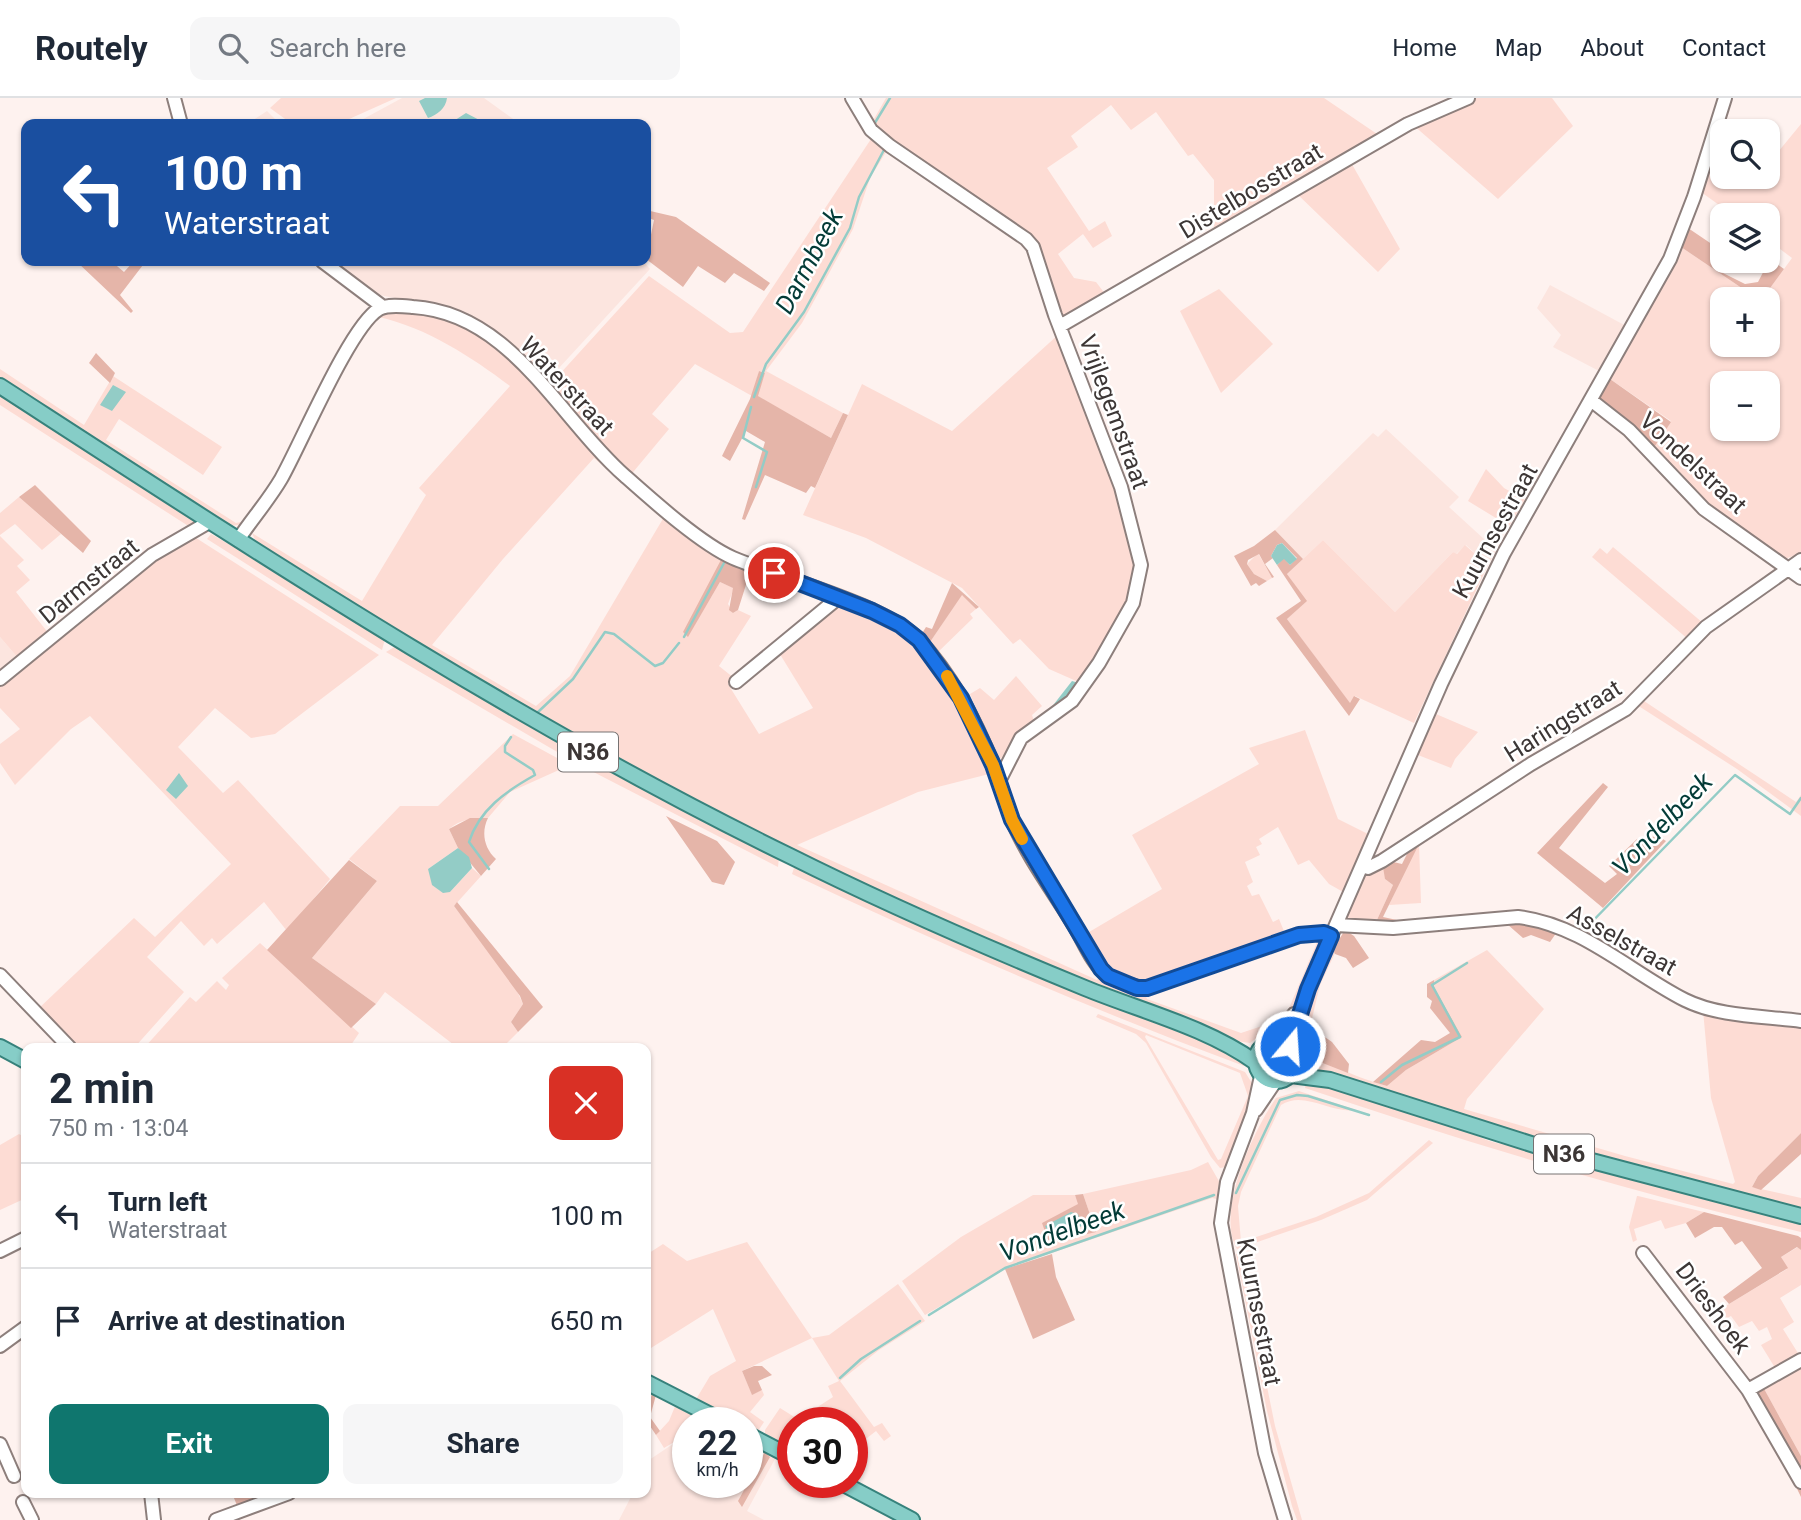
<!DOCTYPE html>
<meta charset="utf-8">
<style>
:root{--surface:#fff;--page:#f6f6f7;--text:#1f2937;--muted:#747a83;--line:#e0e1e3;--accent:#0f766e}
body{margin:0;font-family:Roboto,sans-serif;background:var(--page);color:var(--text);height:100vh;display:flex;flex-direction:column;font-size:26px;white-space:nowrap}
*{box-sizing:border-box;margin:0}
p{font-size:23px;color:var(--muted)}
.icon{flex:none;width:38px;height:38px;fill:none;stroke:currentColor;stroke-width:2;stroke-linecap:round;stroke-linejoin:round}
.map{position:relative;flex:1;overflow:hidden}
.details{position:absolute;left:21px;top:945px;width:630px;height:455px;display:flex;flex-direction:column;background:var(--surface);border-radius:14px;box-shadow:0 2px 5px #0004}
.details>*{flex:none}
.guide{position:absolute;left:21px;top:21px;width:630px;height:147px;border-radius:14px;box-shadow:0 2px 5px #0004;background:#1a4fa0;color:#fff;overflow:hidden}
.controls{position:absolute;left:1710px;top:21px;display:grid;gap:14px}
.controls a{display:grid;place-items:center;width:70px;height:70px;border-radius:14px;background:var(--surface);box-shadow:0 2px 5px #0004;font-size:35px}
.speed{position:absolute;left:672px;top:1309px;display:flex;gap:14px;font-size:35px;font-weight:700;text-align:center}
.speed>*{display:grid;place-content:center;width:91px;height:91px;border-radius:50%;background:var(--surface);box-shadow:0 2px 5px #0004;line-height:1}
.speed small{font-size:18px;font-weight:400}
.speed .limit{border:10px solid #d22;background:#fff;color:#111}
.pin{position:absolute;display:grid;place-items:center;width:60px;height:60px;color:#fff;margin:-30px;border:4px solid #fff;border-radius:50%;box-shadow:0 2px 7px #0007}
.me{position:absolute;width:77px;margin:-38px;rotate:18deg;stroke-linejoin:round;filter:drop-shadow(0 0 5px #0008)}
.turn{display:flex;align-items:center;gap:24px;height:147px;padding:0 28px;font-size:32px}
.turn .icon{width:91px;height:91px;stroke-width:2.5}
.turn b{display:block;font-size:49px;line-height:60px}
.round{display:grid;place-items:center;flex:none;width:74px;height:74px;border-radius:14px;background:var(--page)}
.head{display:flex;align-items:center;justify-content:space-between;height:119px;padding:0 28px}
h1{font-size:42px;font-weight:700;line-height:52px}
.cta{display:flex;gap:14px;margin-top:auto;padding:14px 28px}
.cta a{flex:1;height:80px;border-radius:14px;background:var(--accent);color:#fff;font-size:28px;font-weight:700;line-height:80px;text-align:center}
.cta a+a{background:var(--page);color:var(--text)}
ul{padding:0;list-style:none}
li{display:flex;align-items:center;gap:21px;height:105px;padding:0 28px;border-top:2px solid var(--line)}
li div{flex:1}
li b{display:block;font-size:26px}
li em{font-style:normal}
header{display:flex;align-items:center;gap:42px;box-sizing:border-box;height:98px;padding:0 35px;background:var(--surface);border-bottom:2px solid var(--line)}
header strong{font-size:33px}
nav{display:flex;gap:38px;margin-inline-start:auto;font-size:24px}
.search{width:490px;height:63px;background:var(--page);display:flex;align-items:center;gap:18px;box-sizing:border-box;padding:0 24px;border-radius:14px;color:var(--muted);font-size:26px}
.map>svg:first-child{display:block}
.built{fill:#fce5df}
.green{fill:#fddcd4;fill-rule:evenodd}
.forest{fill:#e5b5a9}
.water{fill:#93ccc6}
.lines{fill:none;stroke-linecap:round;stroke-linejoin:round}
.stream{stroke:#93ccc6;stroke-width:2.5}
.minor-casing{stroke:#8d7f7c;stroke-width:16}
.major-casing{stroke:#37827c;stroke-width:18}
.minor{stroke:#fff;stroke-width:12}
.major{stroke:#86cdc7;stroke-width:14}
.route-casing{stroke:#114b97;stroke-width:18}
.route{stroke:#1a73e8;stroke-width:12}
.slow{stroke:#f59e0b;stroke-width:12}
.labels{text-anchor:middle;stroke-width:5;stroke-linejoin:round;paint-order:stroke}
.shield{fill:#fff;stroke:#767272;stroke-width:2}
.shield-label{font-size:23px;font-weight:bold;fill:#3c3635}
.street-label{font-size:24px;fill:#3c3635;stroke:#fff}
.water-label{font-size:26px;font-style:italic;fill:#033b37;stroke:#fff}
</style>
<header>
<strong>Routely</strong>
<div class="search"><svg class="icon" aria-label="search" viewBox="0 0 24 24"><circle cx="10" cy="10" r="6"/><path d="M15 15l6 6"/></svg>Search here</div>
<nav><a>Home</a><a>Map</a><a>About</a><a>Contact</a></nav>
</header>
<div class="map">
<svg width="1801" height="1422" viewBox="0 0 1801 1422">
<rect width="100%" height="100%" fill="#fef2ef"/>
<path class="built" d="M402 0H484L516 23 514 26H354Z
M267 13 280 26H247Z
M331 163H643L650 171 547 283 516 251 459 212 379 197Z
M1550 187 1628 229 1601 274 1553 249 1561 237 1537 210Z
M1386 331 1459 399 1449 409 1496 452 1488 467 1466 447 1456 456 1453 454 1395 514 1323 442 1303 461 1275 432 1373 335 1378 339Z
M0 539 18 560 0 574Z
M688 1336V1384H747V1343L776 1359 747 1413 764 1422H619L633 1395H646V1364Z"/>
<path class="green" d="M281 0H396L338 26H292L270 10Z
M855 0H861L874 21 886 0H1324L1380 38 1214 135V82L1193 56 1188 58 1156 14 1131 32 1111 7 1071 38 1078 49 1047 70 1089 133 1105 123 1112 138 1093 150 1083 136 1058 156 1074 180 1096 184 1106 197 1068 218H1061L1037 152 882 36Z
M1473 0H1552L1573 28 1498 101 1412 26Z
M1801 26V455L1785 461C1737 430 1686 398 1653 351L1671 323 1610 281 1681 149 1758 201H1722V247H1768V201H1762L1792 160 1768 142V117H1733L1701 94 1716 47 1722 51V79H1768V66ZM1722 285H1768V331H1722Z
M871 41 889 49 870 80 853 131 802 225 766 273 843 315 831 340 757 298 765 275 759 273 752 298 695 266 652 316 669 331 629 379 547 290 649 178 730 235 743 234Z
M1349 61 1400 151 1378 174 1294 93Z
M1219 191 1273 246 1221 295 1180 213Z
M386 215C502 208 524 287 595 352 636 389 681 423 723 458L688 538 720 484 734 490 728 506 733 515 738 512 751 518 719 568 734 580 728 586 759 636 813 610 778 553 840 504C867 514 896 524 917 543 948 571 975 637 993 675L918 694 797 747 1097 882 1100 877 1144 894 1302 839 1319 840 1323 848 1293 915 1281 931 1266 933 1250 945C1210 941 1159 914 1121 899 979 843 842 779 707 708H699L539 621 258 449 252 435 362 503 426 397 419 390 510 288C470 258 427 230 379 219ZM594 360 664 419 570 578 536 608 432 547 503 461ZM1303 842H1318L1287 915 1271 925 1241 935 1147 901 1145 896Z
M1059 236 1086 303 1136 450 1133 496 1083 586 1049 571 1020 541 1013 546 962 490 866 440 803 417 862 286 952 333Z
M0 271 84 327 113 278 222 349 203 377 119 321 106 342 236 425 245 423 240 427 226 428 0 282Z
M0 293 32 317 195 421V429L193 431 0 307Z
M1486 371 1504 390 1525 402 1509 428 1468 403Z
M19 399 61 436 42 452 15 426 0 437V415Z
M211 436 234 449 237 447 385 541 382 552 207 441Z
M0 438 24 462 17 468 30 482 16 494 49 536 18 560 0 539Z
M193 438 379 557 275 636 251 640 215 610 178 649 223 695 238 682 330 781 287 833 264 804 217 846 212 840 204 848 181 823 147 859 184 894 134 950H74L37 912 134 820 155 839 231 766 90 618 71 631 15 687 0 665V646L20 631 0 610V584L162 455Z
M1323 442 1395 514 1453 454 1457 456 1465 447 1488 467 1414 625 1355 598 1350 606 1287 521 1306 503 1287 476Z
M1613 449 1703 525 1689 542 1592 459 1600 450 1607 456Z
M1258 455 1272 480 1267 483 1254 476 1247 466Z
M962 496 976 511 970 516 973 520 935 557 928 547Z
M396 548 572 650 571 662 386 554Z
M1016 578 1042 608 1032 617 1035 626 998 663 970 596 980 590 994 602Z
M1644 603 1796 704 1801 697V718L1737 671 1637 607Z
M1436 616 1478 634 1455 661 1451 670 1418 657Z
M1305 632 1338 721 1370 737 1345 795 1329 786 1309 762 1298 767 1278 729 1259 741 1262 746 1256 749 1260 757 1245 764 1253 784 1247 788 1252 798 1259 796 1273 824 1279 821 1286 838 1146 887 1113 877 1101 866 1084 837 1162 791 1132 737 1259 666 1249 650Z
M513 636 570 667 510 694 488 720C472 720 461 721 449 731L458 750 428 771 450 794 472 770 481 778 454 808 515 889 523 906 511 924 518 934 502 950H458L385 894 376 906 312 860 377 783 349 761 400 708H438Z
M582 656 694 715 698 720 779 759 778 769 574 664Z
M1419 746 1421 805 1389 807 1415 750Z
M1385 765V781L1393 787 1376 824 1345 822 1363 780Z
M801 769 1228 950 1244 961V968C1090 911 940 846 792 776L794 770Z
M260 845 359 935 349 950H144L190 899 196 904 217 883 226 892 229 887 222 880Z
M1333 851 1336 853 1320 887 1308 937C1314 965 1362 981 1387 988L1406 972 1462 939 1434 889V882L1487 852 1544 911 1467 1001 1464 1011 1625 1058 1733 1086 1735 1084 1711 1000 1703 912 1801 925V1035L1758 1078 1752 1089 1801 1100V1111L1538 1042 1327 976 1311 967C1300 918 1314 895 1333 851Z
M1098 916 1245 974 1255 990 1226 1069 1220 1070 1211 1059 1146 945 1136 936 1096 919ZM1146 937 1240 975 1248 998 1221 1061 1218 1062 1145 939Z
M1261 963a15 15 0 1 1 30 0a15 15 0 1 1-30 0Z
M1306 981 1466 1031C1478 1041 1503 1049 1519 1047L1801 1122V1134C1633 1095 1468 1045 1305 990Z
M1299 993 1356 1012C1331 1016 1304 992 1281 1007L1241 1094 1238 1108 1241 1144 1316 1119 1369 1095 1429 1042 1433 1045 1367 1102 1321 1122 1237 1151C1215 1114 1254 1032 1276 1000Z
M19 1036 26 1040V1100L0 1112V1047Z
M1208 1064 1220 1085 1217 1101 1212 1100 1005 1171 925 1217 902 1183 961 1139 1033 1097H1075L1079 1106 1043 1125 1085 1127 1096 1134 1083 1096 1191 1072Z
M1637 1098H1638L1704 1114 1686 1125 1665 1131 1661 1122 1634 1131 1637 1142 1633 1144 1629 1129Z
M747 1144 812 1240 829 1237 898 1186 925 1223 879 1252 840 1283 874 1329 882 1325 891 1338 884 1343 876 1333 857 1348 866 1361 852 1378V1325H806L819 1308 833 1299 828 1288 839 1283 812 1240 742 1273 752 1296 762 1292 764 1297 750 1314 764 1324 756 1336 747 1331V1325H736L695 1303 710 1278 736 1263 713 1211 651 1250 646 1260V1157L663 1146 687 1163Z
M1798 1149 1801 1152V1187L1780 1200 1794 1224 1783 1231 1801 1260 1777 1273 1761 1247 1772 1241 1767 1229 1759 1233 1752 1223 1739 1229 1731 1218 1725 1221 1719 1212 1787 1171 1781 1159Z
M1240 1155 1275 1328 1302 1422H1297L1292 1408 1267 1313 1236 1156Z
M1801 1265V1358L1762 1287Z
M676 1306 710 1324 688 1325V1336L664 1350 656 1337 669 1323Z
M780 1310 804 1325H793V1355L765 1341V1332Z"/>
<path class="forest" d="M646 112 676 119 770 185 764 193 734 175 725 185 698 168 683 189 646 161 654 122 646 119Z
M1688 130 1722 153 1715 171 1745 186 1758 184 1770 161 1784 171 1762 201H1758L1681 149Z
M111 163 124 174 134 163H146L120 197 133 213 131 215 77 164Z
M96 255 115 275 110 285 89 265Z
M759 273 765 275 758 298 831 340 843 315 848 317 815 390 811 388 806 395 765 377 745 422 742 421 765 344 746 333 730 363 722 358 750 301Z
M1610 281 1671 324 1653 351 1599 301Z
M35 387 91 443 83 455 19 399Z
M1275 432 1303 461 1287 476 1307 503 1287 521 1350 605 1354 598 1360 601 1349 618 1276 520 1301 503 1277 467 1284 460 1290 467 1297 460 1282 445 1277 447 1271 458 1273 460 1265 466 1274 479 1272 480 1259 456 1248 462 1247 466 1254 476 1267 483 1259 488 1256 485 1251 488 1234 458 1254 448Z
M723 458 751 471 738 512 733 515 729 512 733 490 720 484 688 539 683 534Z
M952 485 979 509 976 511 962 497 928 547 921 537 926 529 932 531Z
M1603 685 1608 689 1559 750 1605 785 1617 776 1609 768 1637 741 1658 738 1666 743 1603 810 1537 755Z
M666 718 717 743 735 764 724 787 712 784Z
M470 720H488C481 734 484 750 496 761L481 778 458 750 449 731Z
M1419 746 1383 819 1397 822V826L1376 824 1393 787 1385 781 1383 769 1389 763 1402 766 1411 748Z
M349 762 377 783 312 860 376 906 351 930 267 852Z
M457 804 543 909 518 934 511 924 523 906 520 898 454 808Z
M1509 823 1559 831 1550 844 1531 837 1523 840 1507 826Z
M1345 832 1354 838 1369 860 1353 870 1346 860 1335 856 1333 851Z
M1434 882V889L1462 939 1406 972 1387 988 1373 984 1421 942 1435 944 1450 935 1430 910 1432 903 1427 899V886Z
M1312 930 1332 944 1349 966 1348 975 1315 962 1308 937Z
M1801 1035V1056L1761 1092 1752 1089 1758 1078Z
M1083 1096 1096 1134 1087 1136 1081 1120 1046 1127 1051 1141 1048 1142 1042 1125 1078 1106 1075 1097Z
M1704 1114 1798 1138 1801 1140V1152L1797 1149 1781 1159 1788 1170 1729 1206 1723 1199 1762 1170 1742 1143 1735 1147 1722 1129H1714L1695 1140 1686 1125Z
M1052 1156 1056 1179 1075 1222 1033 1241 1005 1171Z
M754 1268H762L772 1277 758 1283 762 1292 752 1297 742 1273Z
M1762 1287 1801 1358V1399L1778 1352 1744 1296Z
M652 1295 656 1297 650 1319 660 1333 656 1337 646 1322Z
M765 1354 770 1359 742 1409 738 1403Z
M232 1395H284L238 1410Z"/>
<path class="water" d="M425 0H447C446 10 437 17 428 20L419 3Z
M466 15 487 26H449Z
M113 287 126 294 112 313 100 307Z
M1282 445 1297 461 1290 467 1284 461 1277 467 1271 458 1277 447Z
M1072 583 1079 585 1070 598 1047 615Z
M179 675 188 688 176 701 166 692Z
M458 750 469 759 472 770 450 794 443 795 432 787 428 771Z
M1071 1114 1078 1116 1082 1128 1051 1141 1045 1128Z"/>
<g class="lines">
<path class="stream" d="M873 28 890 0
M754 299 766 266 804 214 850 130 859 99 885 50
M751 309 743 340 767 354 756 389
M684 539 724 465
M538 614 573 581 605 534 614 536 655 568 663 565 679 545
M489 771 469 744C479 712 506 693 535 677L533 672 505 654V648L511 639
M1583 833 1735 677 1790 716 1801 700
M1381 984 1402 967 1460 939 1432 887 1467 865
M1236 1095 1280 1002 1297 997 1308 998 1369 1017
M929 1217 1005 1170 1214 1097
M840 1280 861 1261 920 1223"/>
<g class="minor-casing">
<path id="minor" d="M174 0 181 26
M852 0 871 32 890 48 1026 141 1033 149 1055 217 1121 389 1141 467 1133 505 1099 565 1072 603 1021 640 999 683
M322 163 383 209
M1060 228 1408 26 1468 0
M1592 303 1629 332 1704 411 1801 480
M238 442C252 421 268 403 281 381 301 346 350 228 379 211 388 206 403 208 413 209 511 215 558 319 625 378 652 402 701 446 733 460 780 480 887 507 919 542 955 581 981 633 999 683 1004 695 1006 709 1012 722 1027 758 1053 793 1074 827 1083 842 1093 868 1108 878 1118 884 1135 889 1147 890L1299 837 1324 835 1331 838
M0 581 152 457 209 424
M736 584 838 500
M1363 768 1368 770 1382 763 1531 666 1626 611 1706 529 1801 462
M1336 827 1393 830 1518 819C1581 826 1630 874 1685 902 1719 919 1764 918 1801 923
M0 877 70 950
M1278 943 1294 916
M1290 948 1308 891 1441 586 1504 455 1670 161 1694 99 1725 0
M1261 978 1253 1015 1227 1084 1221 1125 1265 1355 1285 1422
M1256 1012 1275 984
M0 1153 26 1140
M1643 1155 1748 1292 1801 1384
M0 1248 26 1229
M1748 1292 1801 1262
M0 1346 14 1378
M151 1395 154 1422
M23 1404 32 1422
M216 1422 289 1395"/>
</g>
<g class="major-casing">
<path id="major" d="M0 288C258 455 513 623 790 758 886 806 985 849 1085 890 1141 913 1206 929 1255 964
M1256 963a20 20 0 1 1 40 0a20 20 0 1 1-40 0Z
M0 949 26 963
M1291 977 1330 982 1550 1052 1801 1118
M646 1284 726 1325
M747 1336 793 1360
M840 1384 912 1422"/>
</g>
<use href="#minor" class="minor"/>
<use href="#major" class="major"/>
</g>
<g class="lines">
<g class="route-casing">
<path id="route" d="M774 475 872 513 900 527 919 542 961 600 993 667 1012 722 1101 871 1108 878 1137 890H1147L1299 837 1324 835 1331 838 1308 891 1290 948"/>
</g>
<use href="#route" class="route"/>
<path class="slow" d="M947 578 993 667 1012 722 1022 741"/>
</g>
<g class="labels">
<g class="shield">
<rect x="558" y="634.5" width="60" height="39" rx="5"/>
<rect x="1534" y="1036.5" width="60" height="39" rx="5"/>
</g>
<g class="shield-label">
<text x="588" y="662">N36</text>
<text x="1564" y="1064">N36</text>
</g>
<g class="street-label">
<text transform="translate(1251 93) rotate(-31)" y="8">Distelbosstraat</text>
<text transform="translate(567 288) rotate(47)" y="8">Waterstraat</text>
<text transform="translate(1114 314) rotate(70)" y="8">Vrijlegemstraat</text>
<text transform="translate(1693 365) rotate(43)" y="8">Vondelstraat</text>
<text transform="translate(1495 433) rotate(-61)" y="8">Kuurnsestraat</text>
<text transform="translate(89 483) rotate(-39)" y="8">Darmstraat</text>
<text transform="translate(1563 623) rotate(-32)" y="8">Haringstraat</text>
<text transform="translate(1622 842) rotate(29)" y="8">Asselstraat</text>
<text transform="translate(1713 1210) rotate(53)" y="8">Drieshoek</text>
<text transform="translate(1259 1214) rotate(79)" y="8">Kuurnsestraat</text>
</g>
<g class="water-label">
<text transform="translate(809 163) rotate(-62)" y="9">Darmbeek</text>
<text transform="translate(1662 726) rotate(-46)" y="9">Vondelbeek</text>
<text transform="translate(1062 1133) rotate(-20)" y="9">Vondelbeek</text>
</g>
</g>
</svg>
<div class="controls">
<a><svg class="icon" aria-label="search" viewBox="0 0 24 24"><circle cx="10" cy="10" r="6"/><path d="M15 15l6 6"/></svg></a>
<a><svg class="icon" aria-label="layers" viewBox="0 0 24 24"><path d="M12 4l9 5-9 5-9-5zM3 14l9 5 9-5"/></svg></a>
<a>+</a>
<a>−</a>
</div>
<div class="speed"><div>22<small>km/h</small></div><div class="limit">30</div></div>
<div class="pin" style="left:774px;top:475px;background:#d93025"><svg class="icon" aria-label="arrive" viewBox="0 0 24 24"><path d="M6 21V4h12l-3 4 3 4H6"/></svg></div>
<svg class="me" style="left:1290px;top:948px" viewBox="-20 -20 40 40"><circle r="17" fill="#1a73e8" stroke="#fff" stroke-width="3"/><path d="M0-11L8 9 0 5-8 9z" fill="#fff"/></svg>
<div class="guide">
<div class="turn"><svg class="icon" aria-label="left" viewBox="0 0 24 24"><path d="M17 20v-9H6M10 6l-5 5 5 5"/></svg><div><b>100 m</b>Waterstraat</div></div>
</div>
<section class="details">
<div class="head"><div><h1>2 min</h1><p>750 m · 13:04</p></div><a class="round" style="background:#d93025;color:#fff"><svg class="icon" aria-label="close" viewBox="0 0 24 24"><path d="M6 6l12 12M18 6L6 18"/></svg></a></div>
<ul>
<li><svg class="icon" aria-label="left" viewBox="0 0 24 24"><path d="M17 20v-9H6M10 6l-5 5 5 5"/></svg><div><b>Turn left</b><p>Waterstraat</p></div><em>100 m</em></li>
<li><svg class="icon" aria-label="arrive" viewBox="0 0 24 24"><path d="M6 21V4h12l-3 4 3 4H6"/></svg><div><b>Arrive at destination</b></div><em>650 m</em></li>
</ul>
<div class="cta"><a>Exit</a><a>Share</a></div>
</section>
</div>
